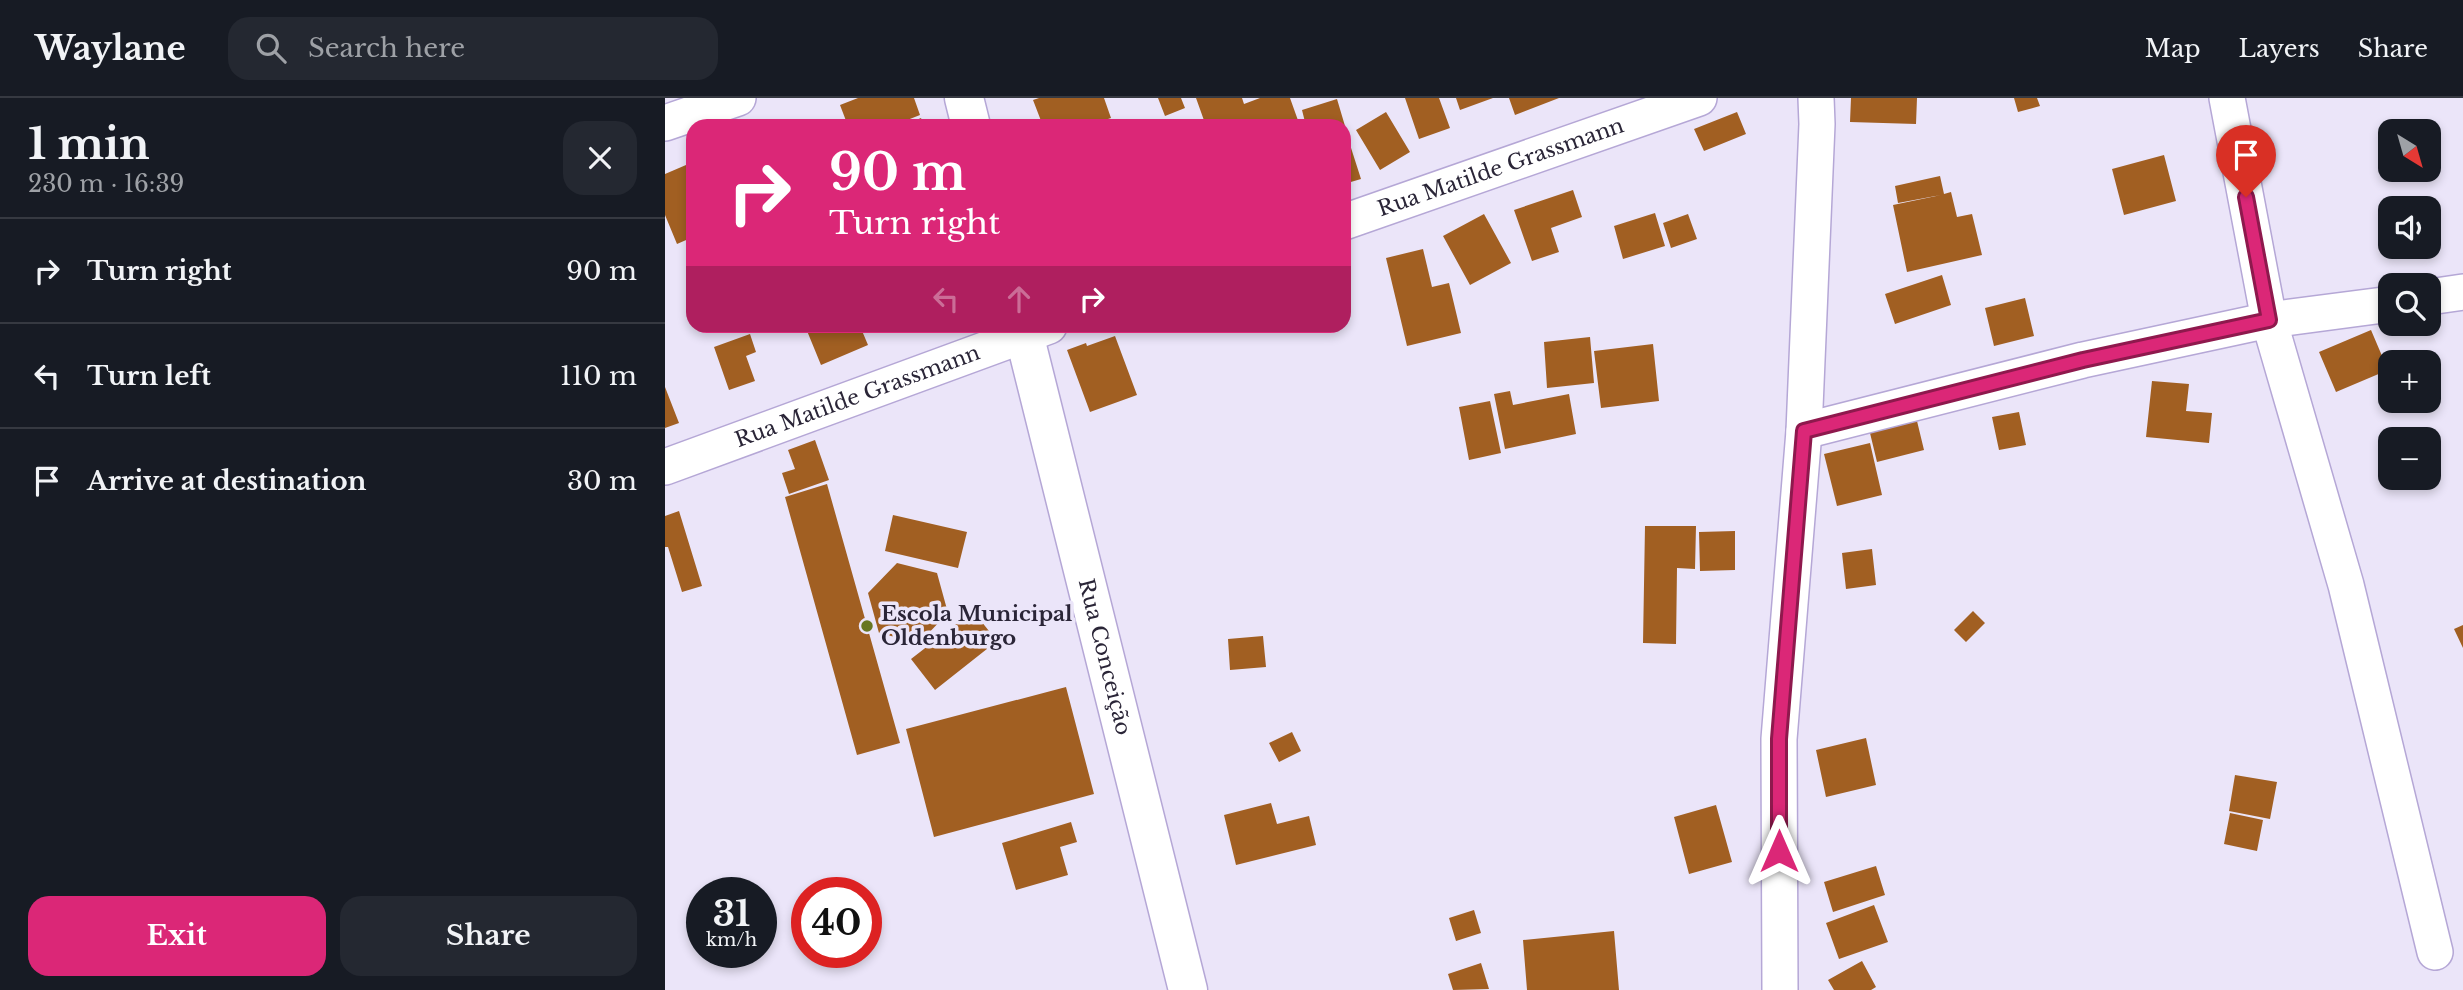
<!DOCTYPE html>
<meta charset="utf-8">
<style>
:root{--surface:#171b24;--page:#242831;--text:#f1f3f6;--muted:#9ea1a6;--line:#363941;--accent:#db2777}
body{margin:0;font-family:"Libre Baskerville",serif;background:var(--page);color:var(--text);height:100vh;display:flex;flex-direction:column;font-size:26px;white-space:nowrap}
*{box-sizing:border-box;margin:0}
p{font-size:23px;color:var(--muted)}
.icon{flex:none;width:38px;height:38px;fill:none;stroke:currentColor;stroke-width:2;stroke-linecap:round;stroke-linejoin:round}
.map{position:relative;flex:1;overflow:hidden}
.sheet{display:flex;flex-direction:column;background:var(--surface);width:665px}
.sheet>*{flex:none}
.hud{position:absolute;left:21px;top:21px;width:665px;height:214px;border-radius:21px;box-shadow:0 4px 10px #0003;background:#db2777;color:#fff;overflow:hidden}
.needle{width:46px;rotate:143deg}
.controls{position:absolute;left:1713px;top:21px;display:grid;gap:14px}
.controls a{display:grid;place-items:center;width:63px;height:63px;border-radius:14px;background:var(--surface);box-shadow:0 4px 10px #0003;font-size:35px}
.speed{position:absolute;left:21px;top:779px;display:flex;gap:14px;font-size:35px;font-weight:700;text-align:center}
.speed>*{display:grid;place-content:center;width:91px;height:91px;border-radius:50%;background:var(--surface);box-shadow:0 4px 10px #0003;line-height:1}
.speed small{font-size:18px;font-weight:400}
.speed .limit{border:10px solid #d22;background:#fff;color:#111}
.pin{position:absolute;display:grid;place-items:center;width:60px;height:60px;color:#fff;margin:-72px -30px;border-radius:50% 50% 50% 0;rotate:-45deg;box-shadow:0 0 7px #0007}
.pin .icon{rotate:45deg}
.me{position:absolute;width:77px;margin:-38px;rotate:0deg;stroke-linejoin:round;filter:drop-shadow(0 0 5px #0008)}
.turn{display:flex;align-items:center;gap:24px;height:147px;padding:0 28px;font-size:32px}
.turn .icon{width:91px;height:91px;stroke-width:2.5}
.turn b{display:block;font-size:49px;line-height:60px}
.lanes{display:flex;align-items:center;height:66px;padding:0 28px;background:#0003;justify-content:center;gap:35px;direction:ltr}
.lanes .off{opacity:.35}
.round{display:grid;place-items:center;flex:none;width:74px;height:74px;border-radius:21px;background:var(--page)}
.summary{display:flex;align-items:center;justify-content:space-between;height:119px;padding:0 28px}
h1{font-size:42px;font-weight:700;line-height:52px}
.action{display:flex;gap:14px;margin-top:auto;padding:14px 28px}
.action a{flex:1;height:80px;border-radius:21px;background:var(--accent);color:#fff;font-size:28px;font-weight:700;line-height:80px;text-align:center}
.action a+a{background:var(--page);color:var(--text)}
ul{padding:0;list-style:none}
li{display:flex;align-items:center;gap:21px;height:105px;padding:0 28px;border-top:2px solid var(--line)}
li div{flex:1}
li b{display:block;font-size:26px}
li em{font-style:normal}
header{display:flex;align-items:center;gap:42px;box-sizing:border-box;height:98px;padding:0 35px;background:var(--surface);border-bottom:2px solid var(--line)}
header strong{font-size:33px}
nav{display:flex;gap:38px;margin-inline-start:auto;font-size:24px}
.search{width:490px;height:63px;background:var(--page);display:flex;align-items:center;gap:18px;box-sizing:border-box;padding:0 24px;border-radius:21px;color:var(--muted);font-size:26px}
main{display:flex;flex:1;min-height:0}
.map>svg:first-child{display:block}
.building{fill:#a15f22}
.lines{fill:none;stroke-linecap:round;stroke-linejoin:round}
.minor-casing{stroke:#b5a7d6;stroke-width:38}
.major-casing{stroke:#b5a7d6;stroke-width:41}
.minor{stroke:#fff;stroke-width:35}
.major{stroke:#fff;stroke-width:38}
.route-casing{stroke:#8e194d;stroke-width:18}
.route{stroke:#db2777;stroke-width:12}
.poi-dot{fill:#687622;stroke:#ebe5f9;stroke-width:2.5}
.labels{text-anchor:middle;stroke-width:7;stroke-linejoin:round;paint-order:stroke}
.street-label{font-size:21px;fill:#2a2537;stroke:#ebe5f9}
.poi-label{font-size:21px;font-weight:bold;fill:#2a2537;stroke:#ebe5f9;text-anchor:start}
</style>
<header>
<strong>Waylane</strong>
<div class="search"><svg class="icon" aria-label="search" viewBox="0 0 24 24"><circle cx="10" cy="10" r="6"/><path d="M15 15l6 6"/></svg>Search here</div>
<nav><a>Map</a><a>Layers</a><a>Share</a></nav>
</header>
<main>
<section class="sheet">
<div class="summary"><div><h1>1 min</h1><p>230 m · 16:39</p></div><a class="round"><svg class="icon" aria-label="close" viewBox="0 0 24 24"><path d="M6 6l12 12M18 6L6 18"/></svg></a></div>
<ul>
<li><svg class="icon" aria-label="right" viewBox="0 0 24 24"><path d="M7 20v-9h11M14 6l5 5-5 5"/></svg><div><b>Turn right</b></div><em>90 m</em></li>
<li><svg class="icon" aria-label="left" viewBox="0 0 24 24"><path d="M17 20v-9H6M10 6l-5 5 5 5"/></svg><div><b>Turn left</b></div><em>110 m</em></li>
<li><svg class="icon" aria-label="arrive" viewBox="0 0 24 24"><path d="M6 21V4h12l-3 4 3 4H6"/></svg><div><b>Arrive at destination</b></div><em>30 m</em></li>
</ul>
<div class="action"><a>Exit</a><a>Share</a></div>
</section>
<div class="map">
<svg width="1798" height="892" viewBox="0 0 1798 892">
<rect width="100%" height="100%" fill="#ebe5f9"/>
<path class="building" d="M193 0H249L255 17 227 28H183L175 7Z
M374 0H439L446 20 443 21 446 28H378L368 2Z
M493 0H516L520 10 500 18Z
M531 0H577L579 6 595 0H625L635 28H541Z
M740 0H774L785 30 754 41Z
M791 0H828L795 12Z
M844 0H894L850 17Z
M1186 0H1252L1251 26 1185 24Z
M1349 0H1372L1375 8 1353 14Z
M672 1 680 28H641L637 12Z
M721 14 745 54 715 72 691 32Z
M1072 14 1081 36 1039 53 1029 31Z
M256 20 259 28H237Z
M679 28 696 81 679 86Z
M1499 57 1511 103 1459 117 1447 71Z
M21 67 28 84V139L12 146 0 117V76Z
M1275 78 1279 96 1286 94 1292 119 1307 116 1317 157 1242 174 1228 107 1276 97 1233 105 1230 88Z
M908 92 917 119 886 130 894 154 867 163 849 112Z
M990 115 1000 148 958 161 949 128Z
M819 116 846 165 805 187 778 138Z
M1023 116 1032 141 1006 150 998 125Z
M758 151 767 189 784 185 796 235 742 248 721 160Z
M1277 177 1286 207 1230 226 1220 196Z
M1360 200 1369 238 1329 248 1320 210Z
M140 228H195L203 247 156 267Z
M1706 232 1723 272 1671 294 1654 254Z
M85 236 91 254 81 258 90 283 64 292 49 249Z
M450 238 472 297 425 314 402 252 421 245 422 248Z
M925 239 929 285 882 290 879 244Z
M988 246 994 303 936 310 929 253Z
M1487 283 1524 286 1521 313 1547 315 1544 345 1481 339Z
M0 289 14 325 0 330Z
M845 293 848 307 904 296 911 336 840 351 829 296Z
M825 303 836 355 804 362 794 309Z
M1354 314 1361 347 1334 352 1327 319Z
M1252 323 1259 352 1212 364 1205 335Z
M150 342 164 382 124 396 117 375 130 371 123 352Z
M1205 345 1217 397 1172 408 1159 356Z
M162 386 235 645 192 657 120 399Z
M14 413 37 488 17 494 3 449H0V418Z
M228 417 302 434 293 470 220 453Z
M980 428H1031L1030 471 1012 470 1011 546 978 545Z
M1070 433V472L1035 473 1034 434Z
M1207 451 1211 487 1181 491 1177 455Z
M232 465 272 475 283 515 254 545 214 535 203 495Z
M308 513 332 543 270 592 246 561Z
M1308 513 1320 525 1301 544 1289 532Z
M1798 527V550L1789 531Z
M598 538 601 569 565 572 563 541Z
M401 589 429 696 269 739 241 631Z
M627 634 636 653 614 664 604 645Z
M1201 640 1211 687 1161 699 1151 652Z
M1570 677 1612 684 1605 721 1564 713Z
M606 705 612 726 644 718 651 747 571 767 559 717Z
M1051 707 1067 764 1024 776 1009 719Z
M1565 715 1598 722 1592 753 1559 746Z
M406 724 412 744 395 749 403 777 351 792 337 745Z
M1211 768 1220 797 1168 814 1159 784Z
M1209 807 1223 844 1174 861 1161 825Z
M809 812 816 835 791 843 784 820Z
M949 833 954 892H862L858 842Z
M1197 863 1211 889 1206 892H1169L1163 882Z
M816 865 824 891 788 892 783 876Z"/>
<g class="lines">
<g class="minor-casing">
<g id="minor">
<path d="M1562 0 1604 222 1681 487 1770 854"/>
<path d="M0 25 73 0"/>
<path id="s1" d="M679 124 1034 0"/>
<path d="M1764 199 1798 194"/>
<path d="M1139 333 1418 262 1604 222 1726 206"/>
<path id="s2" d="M0 369 384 228"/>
<path d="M1115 892 1114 641 1139 333 1152 26 1151 0"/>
</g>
</g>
<g class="major-casing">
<g id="major">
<path d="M299 0 306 28"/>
<path id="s3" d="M357 228 523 892"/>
</g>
</g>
<use href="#minor" class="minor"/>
<use href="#major" class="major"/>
</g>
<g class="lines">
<g class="route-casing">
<path id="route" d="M1114 753V641L1139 333 1418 262 1604 222 1581 99"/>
</g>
<use href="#route" class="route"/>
</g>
<circle class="poi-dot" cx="202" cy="528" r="7"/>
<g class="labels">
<g class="street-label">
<text dy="7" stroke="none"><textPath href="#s1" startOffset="166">Rua Matilde Grassmann</textPath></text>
<text dy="7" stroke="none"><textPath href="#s2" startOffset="205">Rua Matilde Grassmann</textPath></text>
<text dy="7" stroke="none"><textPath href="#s3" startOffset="341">Rua Conceição</textPath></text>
</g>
<g class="poi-label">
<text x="216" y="523">Escola Municipal<tspan x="216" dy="24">Oldenburgo</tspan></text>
</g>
</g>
</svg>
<div class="controls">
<a><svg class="needle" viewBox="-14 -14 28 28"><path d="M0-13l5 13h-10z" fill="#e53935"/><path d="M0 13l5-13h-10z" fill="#9ea1a6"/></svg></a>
<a><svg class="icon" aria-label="sound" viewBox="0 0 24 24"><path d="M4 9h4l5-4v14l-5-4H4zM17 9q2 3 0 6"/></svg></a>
<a><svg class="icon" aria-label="search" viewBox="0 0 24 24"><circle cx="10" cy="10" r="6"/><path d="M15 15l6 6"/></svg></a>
<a>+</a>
<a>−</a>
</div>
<div class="speed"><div>31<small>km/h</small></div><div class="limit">40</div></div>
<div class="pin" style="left:1581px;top:99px;background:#d93025"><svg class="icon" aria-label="arrive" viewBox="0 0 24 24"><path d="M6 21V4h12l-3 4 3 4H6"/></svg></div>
<svg class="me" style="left:1114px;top:753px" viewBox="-20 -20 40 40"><path d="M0-17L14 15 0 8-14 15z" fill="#db2777" stroke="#fff" stroke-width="4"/></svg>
<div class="hud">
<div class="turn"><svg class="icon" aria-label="right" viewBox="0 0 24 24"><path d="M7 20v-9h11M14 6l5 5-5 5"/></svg><div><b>90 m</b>Turn right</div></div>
<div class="lanes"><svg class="icon off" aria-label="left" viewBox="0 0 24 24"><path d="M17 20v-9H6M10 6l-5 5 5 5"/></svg><svg class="icon off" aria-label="ahead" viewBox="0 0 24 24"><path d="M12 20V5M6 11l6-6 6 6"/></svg><svg class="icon" aria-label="right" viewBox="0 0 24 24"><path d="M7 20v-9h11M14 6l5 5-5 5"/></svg></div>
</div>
</div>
</main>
